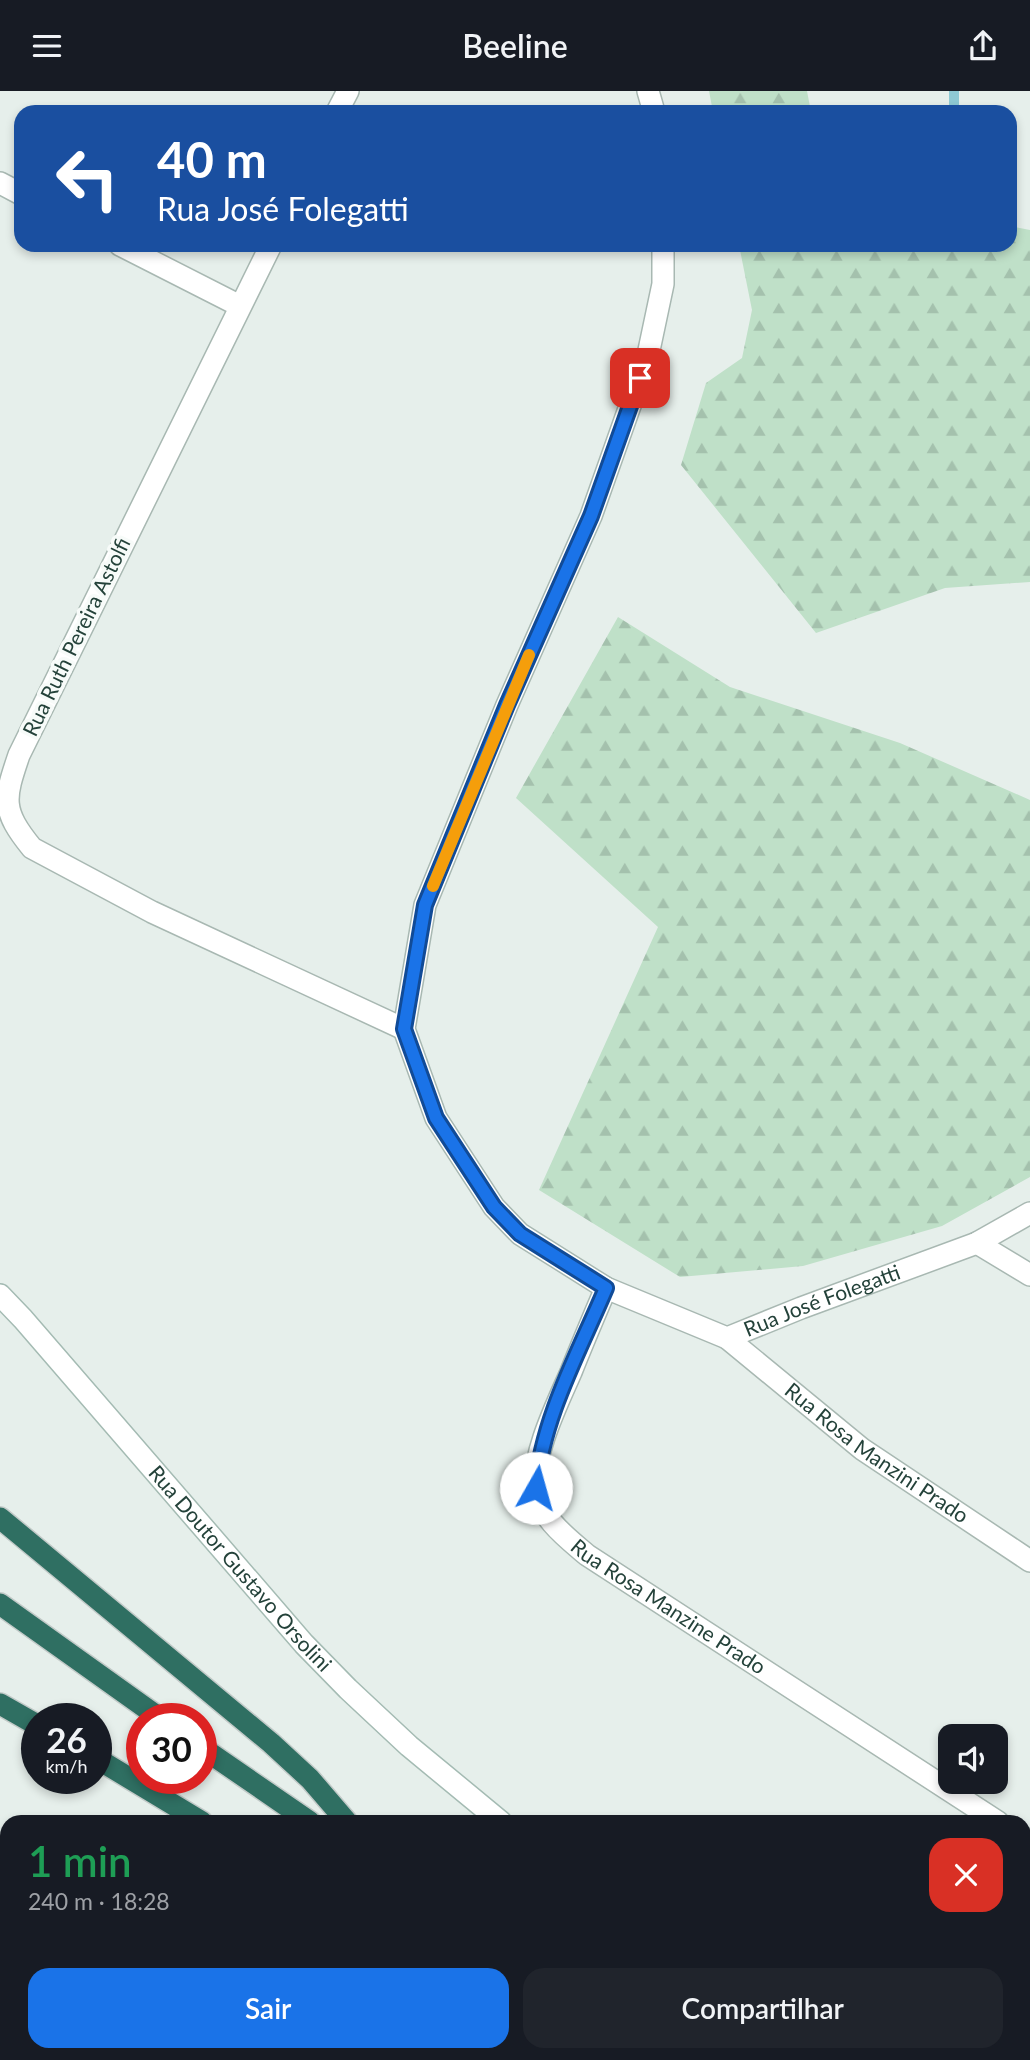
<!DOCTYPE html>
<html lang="pt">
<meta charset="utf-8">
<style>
:root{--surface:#171b24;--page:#20242c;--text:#f1f3f6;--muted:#9ea1a6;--accent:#1a73e8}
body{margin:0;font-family:Lato,sans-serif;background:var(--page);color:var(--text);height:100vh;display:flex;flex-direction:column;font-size:26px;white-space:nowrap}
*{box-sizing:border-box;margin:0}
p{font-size:23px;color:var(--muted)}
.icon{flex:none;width:38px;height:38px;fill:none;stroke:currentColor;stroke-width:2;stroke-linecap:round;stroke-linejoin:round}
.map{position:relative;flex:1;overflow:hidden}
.sheet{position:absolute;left:0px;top:1724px;width:1031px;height:247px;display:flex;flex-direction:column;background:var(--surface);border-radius:21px 21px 0 0;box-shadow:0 4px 10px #0003}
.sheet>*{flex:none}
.banner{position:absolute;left:14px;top:14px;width:1003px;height:147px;border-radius:21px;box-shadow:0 4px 10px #0003;background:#1a4fa0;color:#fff;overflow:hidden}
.buttons{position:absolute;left:938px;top:1633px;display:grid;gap:14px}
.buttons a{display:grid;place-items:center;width:70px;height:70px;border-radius:14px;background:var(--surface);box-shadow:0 4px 10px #0003;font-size:35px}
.speed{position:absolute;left:21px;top:1612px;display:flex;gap:14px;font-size:35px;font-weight:700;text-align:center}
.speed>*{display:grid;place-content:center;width:91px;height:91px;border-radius:50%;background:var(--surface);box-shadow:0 4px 10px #0003;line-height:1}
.speed small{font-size:18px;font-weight:400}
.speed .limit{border:10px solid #d22;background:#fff;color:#111}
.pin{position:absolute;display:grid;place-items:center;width:60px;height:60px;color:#fff;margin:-30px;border-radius:14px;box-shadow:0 4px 10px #0006}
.me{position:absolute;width:77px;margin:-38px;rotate:7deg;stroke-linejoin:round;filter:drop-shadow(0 0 5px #0008)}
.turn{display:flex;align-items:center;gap:24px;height:147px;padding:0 28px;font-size:32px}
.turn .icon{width:91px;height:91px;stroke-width:2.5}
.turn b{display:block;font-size:49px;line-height:60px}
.round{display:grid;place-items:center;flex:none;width:74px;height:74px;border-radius:21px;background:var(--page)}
.overview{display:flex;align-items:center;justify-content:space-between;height:119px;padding:0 28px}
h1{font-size:42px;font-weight:600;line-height:52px;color:#1e9e55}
.button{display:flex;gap:14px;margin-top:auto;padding:14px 28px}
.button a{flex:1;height:80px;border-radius:21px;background:var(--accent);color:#fff;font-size:28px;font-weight:600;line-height:80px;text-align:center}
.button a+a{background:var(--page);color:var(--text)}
header{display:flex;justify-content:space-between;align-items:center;height:91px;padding:0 28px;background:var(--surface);font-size:32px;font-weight:600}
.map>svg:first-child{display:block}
.forest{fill:url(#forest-firs)}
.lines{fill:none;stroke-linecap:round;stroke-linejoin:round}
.stream{stroke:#8ec9d4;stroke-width:10}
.street-casing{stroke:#a8b8b2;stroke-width:24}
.secondary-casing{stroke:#a4bbb3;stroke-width:24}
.highway-casing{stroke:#c2cac8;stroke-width:24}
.street{stroke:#fff;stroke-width:21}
.secondary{stroke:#fff;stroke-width:21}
.highway{stroke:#2f6f62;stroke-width:21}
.route-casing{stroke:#114b97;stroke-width:18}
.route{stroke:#1a73e8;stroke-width:12}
.slow{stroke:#f59e0b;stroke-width:12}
.labels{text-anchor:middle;stroke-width:7;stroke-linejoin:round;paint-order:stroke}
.street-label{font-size:21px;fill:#24423a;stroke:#f7fbf9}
</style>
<header><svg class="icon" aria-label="menu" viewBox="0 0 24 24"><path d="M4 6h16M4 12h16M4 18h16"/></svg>Beeline<svg class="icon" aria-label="share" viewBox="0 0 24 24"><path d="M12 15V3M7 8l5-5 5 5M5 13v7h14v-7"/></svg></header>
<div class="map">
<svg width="1030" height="1969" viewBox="0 0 1030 1969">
<defs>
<pattern id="forest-firs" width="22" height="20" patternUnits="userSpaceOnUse" patternTransform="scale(1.75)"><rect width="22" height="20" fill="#bfe0c8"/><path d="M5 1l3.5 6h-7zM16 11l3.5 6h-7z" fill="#a4c1ad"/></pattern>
</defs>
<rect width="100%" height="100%" fill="#e6efeb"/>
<path class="forest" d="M709 0H807L811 21H713Z
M1010 135 1030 139V491L945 497 816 542 681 374 706 292 742 267 752 219 739 154H1010Z
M618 526 730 596 900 652 1030 709V1086L942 1135 803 1175 680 1186 539 1099 658 836 516 707Z"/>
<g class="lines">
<path class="stream" d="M954 0V21"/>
<g class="street-casing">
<g id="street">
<path d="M648 0 654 21"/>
<path d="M337 21 348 0"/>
<path d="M0 92 21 103"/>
<path d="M120 154 240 215"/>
<path d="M271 154 19 664C4 708 1 719 32 757L152 821 404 938"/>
<path id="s1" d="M663 154V193L648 264 591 425 507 614 425 814 404 938 436 1027 494 1116 520 1143 606 1197 727 1247 801 1217 977 1152 1030 1122"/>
<path d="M977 1152 1030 1184"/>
<path id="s2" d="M606 1197C594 1225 582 1253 571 1281 558 1311 531 1365 536 1398 541 1428 566 1446 587 1464L998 1731"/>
<path id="s3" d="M727 1247 862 1358 1030 1470"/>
<path d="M1024 1747 1030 1751"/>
</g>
</g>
<g class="secondary-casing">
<g id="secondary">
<path id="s4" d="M0 1204 23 1228 304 1553 348 1598 409 1655 501 1731"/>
<path d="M0 1798 7 1803"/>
<path d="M240 1964 248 1969"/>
<path d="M796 1964 804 1969"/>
</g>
</g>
<g class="highway-casing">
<path id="highway" d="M0 1427 271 1652 310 1688 347 1731
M0 1513 161 1628
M0 1613 37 1634
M201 1656 310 1731
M96 1667 202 1731
M537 1964 545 1969
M646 1964 654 1969"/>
</g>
<use href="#street" class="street"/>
<use href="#secondary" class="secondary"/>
<use href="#highway" class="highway"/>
</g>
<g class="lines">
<g class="route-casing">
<path id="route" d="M536 1397C542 1327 579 1261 606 1197L520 1143 494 1116 436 1027 404 938 425 814 507 614 591 425 640 287"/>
</g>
<use href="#route" class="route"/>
<path class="slow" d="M433 795 529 564"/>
</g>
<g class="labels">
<g class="street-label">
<text transform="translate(77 546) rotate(-64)" y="7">Rua Ruth Pereira Astolfi</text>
<text dy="7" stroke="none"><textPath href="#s1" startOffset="1404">Rua José Folegatti</textPath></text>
<text dy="7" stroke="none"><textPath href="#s3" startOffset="189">Rua Rosa Manzini Prado</textPath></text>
<text dy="7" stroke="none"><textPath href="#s4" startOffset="364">Rua Doutor Gustavo Orsolini</textPath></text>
<text dy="7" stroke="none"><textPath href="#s2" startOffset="396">Rua Rosa Manzine Prado</textPath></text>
</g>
</g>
</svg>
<div class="buttons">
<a><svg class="icon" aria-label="sound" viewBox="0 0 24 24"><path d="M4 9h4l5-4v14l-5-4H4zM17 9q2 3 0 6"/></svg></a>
</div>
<div class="speed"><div>26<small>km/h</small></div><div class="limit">30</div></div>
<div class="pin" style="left:640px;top:287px;background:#d93025"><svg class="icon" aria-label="arrive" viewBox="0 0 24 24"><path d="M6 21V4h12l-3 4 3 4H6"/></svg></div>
<svg class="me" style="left:536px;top:1397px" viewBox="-20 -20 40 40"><circle r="19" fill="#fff"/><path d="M0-13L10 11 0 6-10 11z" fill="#1a73e8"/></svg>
<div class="banner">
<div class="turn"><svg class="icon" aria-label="left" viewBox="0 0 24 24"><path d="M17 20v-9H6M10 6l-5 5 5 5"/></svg><div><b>40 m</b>Rua José Folegatti</div></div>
</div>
<section class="sheet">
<div class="overview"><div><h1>1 min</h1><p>240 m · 18:28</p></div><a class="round" style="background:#d93025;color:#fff"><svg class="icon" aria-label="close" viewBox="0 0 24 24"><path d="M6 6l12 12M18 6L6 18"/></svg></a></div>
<div class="button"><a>Sair</a><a>Compartilhar</a></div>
</section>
</div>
